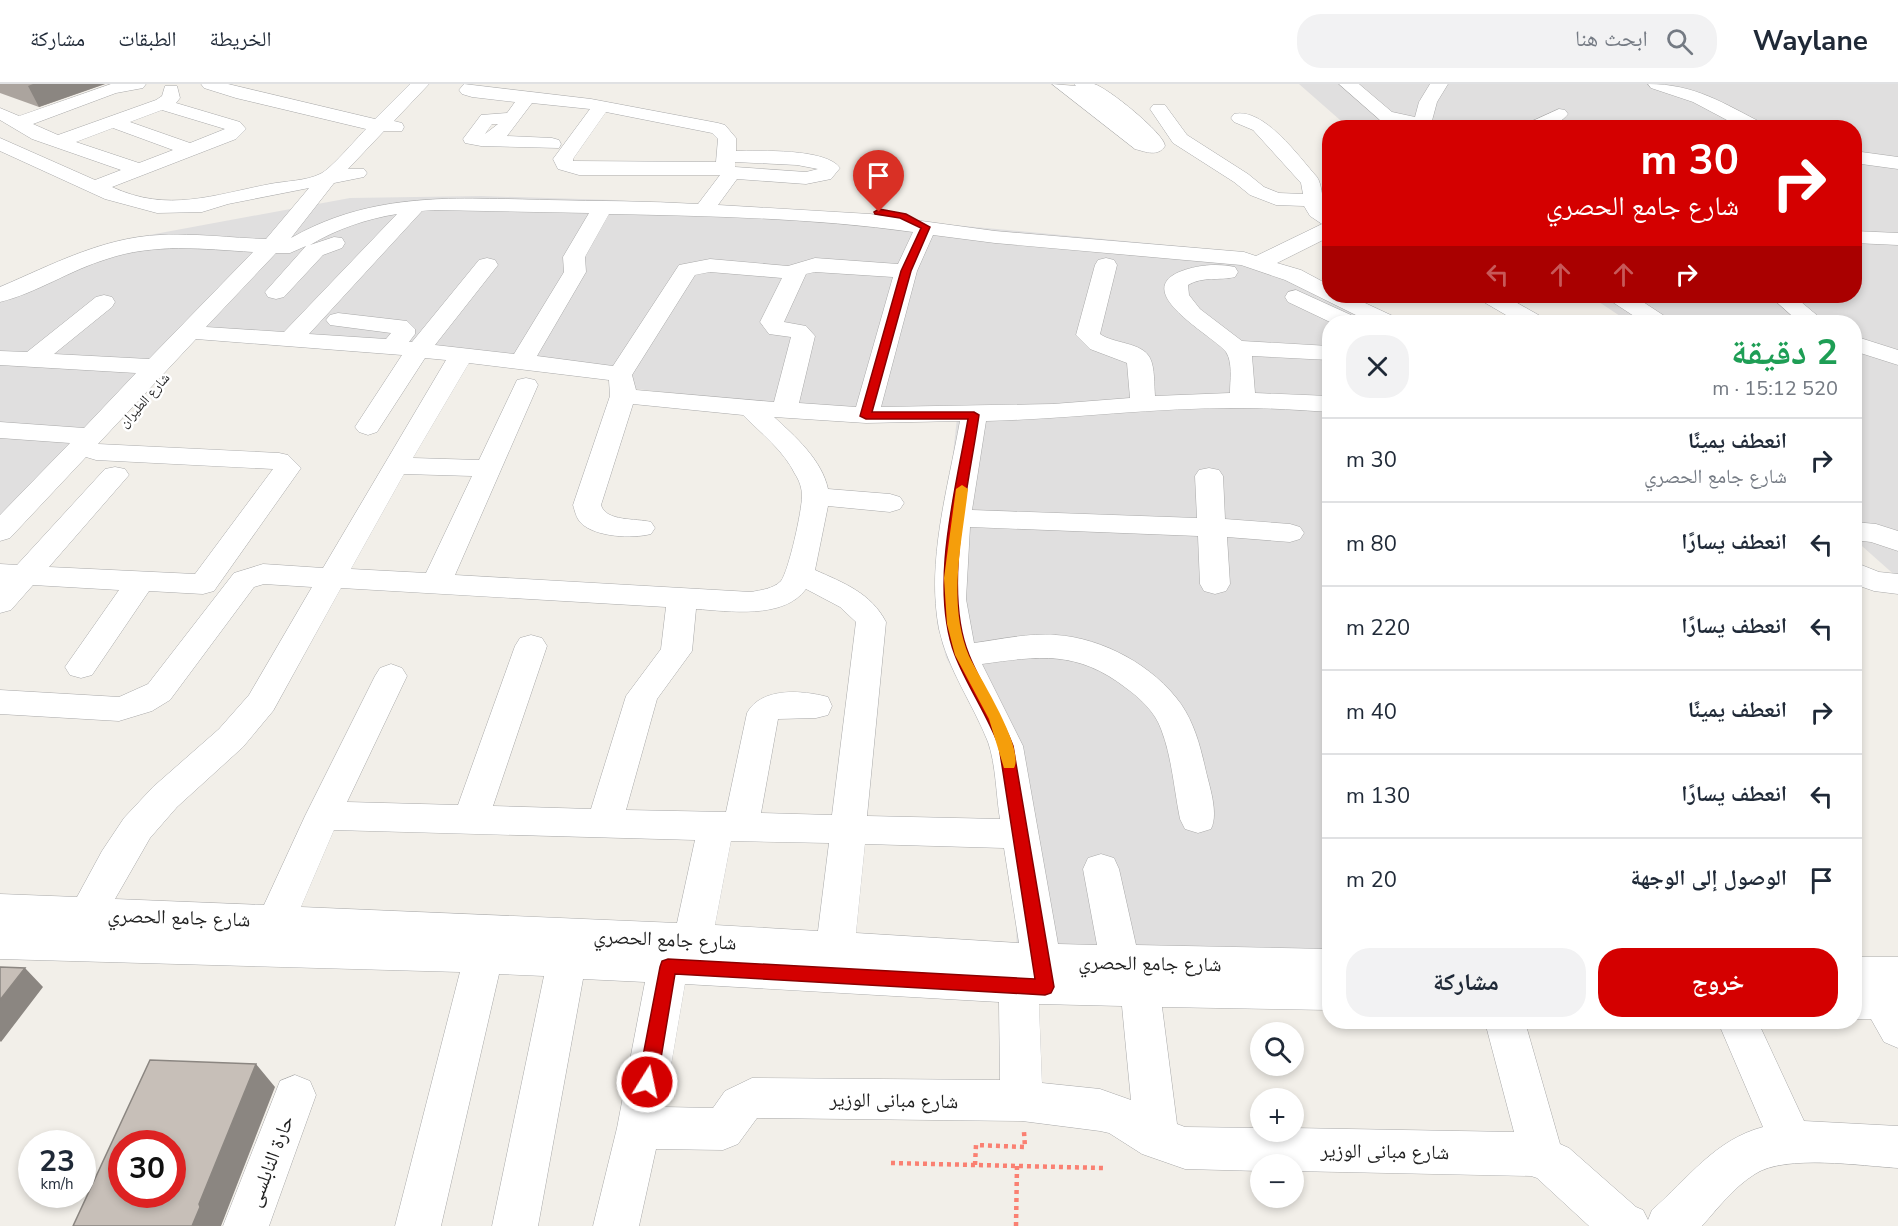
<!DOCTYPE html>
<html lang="ar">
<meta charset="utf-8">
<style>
:root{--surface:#fff;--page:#f2f2f3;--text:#1f2937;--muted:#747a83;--line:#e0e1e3;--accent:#d40000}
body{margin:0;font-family:"Nunito Sans","Noto Naskh Arabic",sans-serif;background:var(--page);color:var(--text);direction:rtl;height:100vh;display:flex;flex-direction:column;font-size:22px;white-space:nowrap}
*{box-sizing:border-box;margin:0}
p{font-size:20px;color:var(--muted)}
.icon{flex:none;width:33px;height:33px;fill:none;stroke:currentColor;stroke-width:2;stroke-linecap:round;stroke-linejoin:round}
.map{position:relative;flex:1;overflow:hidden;direction:ltr}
.sheet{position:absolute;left:1322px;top:231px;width:540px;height:714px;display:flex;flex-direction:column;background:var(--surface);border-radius:24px;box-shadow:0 3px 9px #0003;direction:rtl}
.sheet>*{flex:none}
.banner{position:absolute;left:1322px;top:36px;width:540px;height:183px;border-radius:24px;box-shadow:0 3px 9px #0003;direction:rtl;background:#d40000;color:#fff;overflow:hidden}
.tools{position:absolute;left:1250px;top:938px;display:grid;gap:12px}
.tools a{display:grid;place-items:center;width:54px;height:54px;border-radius:50%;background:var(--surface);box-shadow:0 3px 9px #0003;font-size:30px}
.speed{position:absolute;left:18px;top:1046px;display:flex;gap:12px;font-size:30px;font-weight:700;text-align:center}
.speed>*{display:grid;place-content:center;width:78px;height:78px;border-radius:50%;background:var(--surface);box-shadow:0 3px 9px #0003;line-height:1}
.speed small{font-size:15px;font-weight:400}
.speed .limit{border:9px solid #d22;background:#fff;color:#111}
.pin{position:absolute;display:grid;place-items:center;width:51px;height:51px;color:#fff;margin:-62px -26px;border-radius:50% 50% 50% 0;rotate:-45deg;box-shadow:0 0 6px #0007}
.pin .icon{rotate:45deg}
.me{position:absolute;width:66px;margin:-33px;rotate:10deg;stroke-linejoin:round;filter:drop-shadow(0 0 4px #0008)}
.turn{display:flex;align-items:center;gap:21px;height:126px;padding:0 24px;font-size:27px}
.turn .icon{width:78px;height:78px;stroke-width:2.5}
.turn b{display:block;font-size:42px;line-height:51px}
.lanes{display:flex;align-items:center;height:57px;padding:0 24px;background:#0003;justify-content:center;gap:30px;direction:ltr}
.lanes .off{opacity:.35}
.round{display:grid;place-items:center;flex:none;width:63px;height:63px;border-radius:24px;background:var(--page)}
.overview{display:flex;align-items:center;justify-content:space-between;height:102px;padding:0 24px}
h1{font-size:36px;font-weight:700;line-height:45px;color:#1e9e55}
.cta{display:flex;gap:12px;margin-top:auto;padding:12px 24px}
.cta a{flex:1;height:69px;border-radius:24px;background:var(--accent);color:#fff;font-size:24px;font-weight:700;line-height:69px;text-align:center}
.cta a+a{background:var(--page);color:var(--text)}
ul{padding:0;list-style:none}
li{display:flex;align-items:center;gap:18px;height:84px;padding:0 24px;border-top:2px solid var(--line)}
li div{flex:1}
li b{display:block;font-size:22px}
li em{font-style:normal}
header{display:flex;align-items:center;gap:36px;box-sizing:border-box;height:84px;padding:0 30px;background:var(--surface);border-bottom:2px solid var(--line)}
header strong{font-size:28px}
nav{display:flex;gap:33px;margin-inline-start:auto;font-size:21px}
.search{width:420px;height:54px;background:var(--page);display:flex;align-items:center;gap:15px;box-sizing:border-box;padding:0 21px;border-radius:24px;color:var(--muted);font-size:22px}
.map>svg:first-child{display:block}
.residential{fill:#e0dfdf}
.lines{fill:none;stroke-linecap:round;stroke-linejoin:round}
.minor-casing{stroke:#a9a9a9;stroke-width:1}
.path{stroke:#fa8072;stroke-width:4.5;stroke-dasharray:4 4;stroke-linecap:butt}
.minor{fill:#fff;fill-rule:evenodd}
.wall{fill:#aba49e}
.shaded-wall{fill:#8b8681}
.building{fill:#c7bfb8;stroke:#8b8681;stroke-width:1.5;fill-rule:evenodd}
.route{fill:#d40000;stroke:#8a0000;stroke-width:1.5}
.slow{fill:#f59e0b}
.labels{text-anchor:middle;stroke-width:5;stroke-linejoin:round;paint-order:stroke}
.far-street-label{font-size:14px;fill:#222;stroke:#fff}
.near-street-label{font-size:20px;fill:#222;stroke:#fff}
</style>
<header>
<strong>Waylane</strong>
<div class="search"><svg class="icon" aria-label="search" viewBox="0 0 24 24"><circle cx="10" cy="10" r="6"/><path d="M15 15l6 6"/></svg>ابحث هنا</div>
<nav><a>الخريطة</a><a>الطبقات</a><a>مشاركة</a></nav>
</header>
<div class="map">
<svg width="1898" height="1142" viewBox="0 0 1898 1142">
<rect width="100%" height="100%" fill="#f2efe9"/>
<path class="residential" d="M1299 0H1898V494L1854 455V238H1629L1590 212H1854V44L1348 43Z
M481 112 613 116 825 129 1199 164 1329 212H1339L1389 238H1329V877L1017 872 1013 730 1002 683 946 573 937 539 938 504 957 334 805 323 617 303 623 288 191 255 0 454V202L47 184 144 152 350 114Z"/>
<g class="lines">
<g class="minor-casing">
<path id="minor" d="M111 0H146L143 4 116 9 33 40 58 51 156 16 162 12 165 2H177L180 14 176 19 240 38 246 45 236 55 112 103C168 129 213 111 270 100 285 97 306 97 320 90 330 86 356 55 366 45L236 14 204 4 201 0H228L375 35 410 0H429L394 37 402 39 404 43 402 47H384L348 85H364L367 89 364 93 334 99 291 154C373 107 457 114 548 116 598 117 648 117 698 120L720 91H579L558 85 553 75 590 25 532 19 507 52 552 54 559 56 561 60 559 64 481 62 465 59 463 55 481 31 507 29 515 18 472 13 462 10 459 6 464 0 591 15 718 39 725 41 736 54V67C759 67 826 64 840 84L831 95 806 100 737 95 718 121 870 130 995 147 1244 168 1256 172 1322 140 1310 132 1304 122 1276 121 1250 111 1234 98 1173 59 1150 25 1153 21H1165L1187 51 1248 90 1264 103 1279 109 1303 110 1301 99 1253 46 1234 38 1231 34 1234 30C1264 23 1299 73 1317 93 1324 104 1320 119 1329 127V153L1277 179 1301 186 1329 201V212H1350L1395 233 1398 238H1370L1285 196 1241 181 995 159 933 151 917 187 881 323 1053 320 1130 314 1127 279 1090 265 1076 251 1095 181 1098 176 1106 174 1114 176 1117 181 1100 250C1114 260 1142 258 1150 274 1155 284 1154 301 1155 312L1230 309C1230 296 1233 279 1226 268 1215 253 1131 209 1179 188 1196 181 1217 179 1235 183L1238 188 1235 193C1219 197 1203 192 1188 201L1189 211 1200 225 1242 257 1329 262V276L1252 272 1255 309 1329 312V328C1300 326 1271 324 1242 324 1156 323 1071 335 986 337L972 426 1197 434 1195 392 1199 386 1209 384 1219 386 1223 392 1225 435 1290 440 1300 443 1304 449 1300 455 1290 458 1227 453 1230 500 1226 507 1215 510 1204 507 1200 500 1198 452 970 443 966 515 974 559C1001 555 1029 549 1056 551 1103 554 1154 582 1181 620 1194 639 1200 661 1205 683 1209 702 1219 728 1211 745L1198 749 1185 745 1180 735C1174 706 1172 673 1161 645 1155 628 1140 614 1126 604 1077 566 1039 572 982 580L1023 662 1058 860 1097 861 1083 785 1088 774 1101 770 1114 774 1119 785 1136 861 1329 865V926L1162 923 1177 1040 1185 1043 1260 1044V1047H1293V1044L1514 1048 1485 938H1525L1560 1060 1569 1064 1636 1123 1643 1126 1648 1136 1652 1126C1688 1095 1714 1056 1763 1043L1718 938H1758L1804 1037 1898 1042V1084C1862 1082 1785 1070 1755 1090 1734 1103 1718 1124 1702 1142H1589L1537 1094 1531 1092 1293 1087V1080H1260V1087L1185 1085 1142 1070 1109 1049 1100 1047 1022 1037 757 1034 738 1060 723 1066 656 1065 639 1142H593L617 1044 645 898 583 895 538 1142H492L544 892 499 890 441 1142H395L460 888 0 875V810L77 813 102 767 124 734 153 703 219 645 249 611 312 503 264 500 254 503 170 616 152 627 119 637 0 630V606L119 613 148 600 234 489 263 480 323 484 446 276 425 274 377 348 368 351 359 348 355 343 402 271 196 255 98 360 279 369 288 371 301 384 214 507 203 510 149 507 92 591 81 594 70 591 65 583 119 506 33 501 11 526 0 529V480L17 481 105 385 115 383 125 385 129 391 49 483 195 490 273 385 96 376 86 373 10 454 0 457V431L70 359 0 354V338L84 344 136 289 0 281V267L27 268 96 213 104 211 112 213 115 218 112 223 54 270 149 275 253 168C203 165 154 159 107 175 70 186 37 209 0 218V203C51 181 104 153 160 151 195 149 231 154 266 155L309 104 228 120 202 128 157 129 105 115 0 67V54L95 96 121 86 32 55 0 36V24L19 32ZM162 26 225 45 190 59 130 38ZM606 28 712 49 718 55 716 78 573 77V75ZM492 40H498L485 50ZM113 44 173 66 139 79 76 58ZM735 78 797 81 818 85 806 88 735 83ZM434 126 589 129 563 173 564 188 514 270 435 261 498 181 495 176 487 174 479 176 412 258H409L415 250V245L407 237 338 229 330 231 326 236 330 241 391 249 386 255 309 250 422 127ZM397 130 284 248 206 243 276 169H290L306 162 265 208 268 213 276 215 284 213 323 171 342 164 345 159 342 154 334 153 310 161C337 145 366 135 397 130ZM609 130C710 132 813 134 913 148L898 180 815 174 788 182 710 175 679 181 613 282 537 272 586 188 585 173ZM710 188 782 194 760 238 769 250 791 253 774 318 636 306 632 291 695 191ZM815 188 893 193 856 323 799 319 815 252 806 242 784 238 806 190ZM469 279 609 296 610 312 573 421C575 427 576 434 581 439 595 453 632 455 651 450L655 444 651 438C636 434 606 438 601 421L633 320 743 331C761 349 784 367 795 390 799 396 802 404 802 412 802 426 789 486 781 497 773 505 761 506 751 508L455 491 538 301 535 296 526 294 517 296 479 376 413 374ZM774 333 866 339 960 337C948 404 926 478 939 545 948 586 973 620 988 658 996 681 996 711 1000 735L867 732 886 538C871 509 844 499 815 486L828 422 890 428 900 425 904 419 900 413 890 410 828 405C822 376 795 352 774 333ZM404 390 472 392 426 489 351 485ZM341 504 666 523 661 565 626 612 591 725 493 722 547 562 542 554 531 551 520 554 515 562 458 721 347 718 407 592 402 584 391 580 380 584 375 592 305 732 264 821 115 815 150 754 177 723 243 663 273 627ZM806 505 840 523 856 538 832 731 761 729 778 635 816 634 828 631 832 622 828 613C802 606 761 603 747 629L726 728 626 726 657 615 692 567 696 525C728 527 784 536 806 505ZM334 746 695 756 677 839 301 823ZM731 757 829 759 818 847 715 841ZM865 760 1004 764 1019 859 856 849ZM685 900 999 918 1000 996 752 994 725 1007 713 1024 664 1023ZM1039 920 1122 922 1131 1016 1100 1005 1042 999Z
M1052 0 1076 2 1074 0C1080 0 1088 0 1094 0 1107 3 1165 50 1165 62 1158 73 1146 68 1135 65Z
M1339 0H1359L1392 28 1415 33 1419 18 1430 0H1448L1437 18 1430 44H1412L1380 36Z
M1648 0C1695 0 1723 19 1764 40L1766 44H1742L1693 18 1651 4Z
M1559 25 1565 26 1568 30C1557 44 1540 44 1524 44L1526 40Z
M1854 67 1898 73V85L1854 79Z
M1854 147 1898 149V161L1854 159Z
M1296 206 1351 231 1355 236 1353 238H1330L1288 218 1285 213 1288 208Z
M1479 212H1505L1542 233 1546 238H1518L1482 217Z
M1608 212H1634L1666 233 1670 238H1643L1611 217Z
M1770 212H1794L1825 238H1799Z
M1854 252 1898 266V281L1854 267Z
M1854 438 1876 440 1898 447V467L1871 458 1854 456Z
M1854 478 1879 488 1898 490V510L1874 507 1854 500Z
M1854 873H1898V964L1884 958 1871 935H1854Z
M295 991 310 997 316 1011 269 1142H223L280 997Z"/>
</g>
<path class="path" d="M891 1079 1104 1084
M975 1081 976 1061 1025 1063 1024 1048
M1016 1142 1017 1082"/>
<use href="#minor" class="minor"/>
</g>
<path class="wall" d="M0 0H105L39 23 0 9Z"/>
<path class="shaded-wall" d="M33 0H105L39 23 28 2Z
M25 884 43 903 1 958 0 957V916Z
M256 980 275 1003 221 1142H192L199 1120Z"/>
<path class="building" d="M0 883 25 884 0 916Z
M150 976 256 980 199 1120 200 1123 192 1142H73ZM122 1059H172V1110H122Z"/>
<path class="route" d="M879 125 906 130 930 143 911 187 872 328H974L979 331C969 400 942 506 969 571 982 603 1001 631 1013 662L1054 903 1051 909 1045 911 675 890 657 998 654 1004 647 1007 641 1004 638 998 660 883 662 877 668 875 1035 895 999 662C987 630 967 602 955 571 929 502 956 405 968 335H866L860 332 901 187 921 144 900 134 875 130 874 128Z"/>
<path class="slow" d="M962 401 968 405C962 458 947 520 969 572 979 593 1025 664 1014 684H1004L989 635 955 571 947 540 944 494 956 405Z"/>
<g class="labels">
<g class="far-street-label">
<text transform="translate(144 316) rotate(-48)" y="5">شارع الطيران</text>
</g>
<g class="near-street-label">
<text transform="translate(179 833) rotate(2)" y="7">شارع جامع الحصري</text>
<text transform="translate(665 855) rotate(3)" y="7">شارع جامع الحصري</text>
<text transform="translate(1150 879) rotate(1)" y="7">شارع جامع الحصري</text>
<text transform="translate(894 1016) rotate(1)" y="7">شارع مبانى الوزير</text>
<text transform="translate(1385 1067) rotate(1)" y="7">شارع مبانى الوزير</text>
<text transform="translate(270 1077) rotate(-69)" y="7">حارة النابلسى</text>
</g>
</g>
</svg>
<div class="tools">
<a><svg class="icon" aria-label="search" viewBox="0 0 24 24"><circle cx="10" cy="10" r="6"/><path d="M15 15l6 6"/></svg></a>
<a>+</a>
<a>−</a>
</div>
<div class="speed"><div>23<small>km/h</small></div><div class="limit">30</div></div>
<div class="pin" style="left:879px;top:128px;background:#d93025"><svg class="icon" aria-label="arrive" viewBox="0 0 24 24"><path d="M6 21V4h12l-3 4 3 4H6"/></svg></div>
<svg class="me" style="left:647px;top:998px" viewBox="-20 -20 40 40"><circle r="17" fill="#d40000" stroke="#fff" stroke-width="3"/><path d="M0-11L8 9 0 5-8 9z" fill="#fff"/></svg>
<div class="banner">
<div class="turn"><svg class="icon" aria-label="right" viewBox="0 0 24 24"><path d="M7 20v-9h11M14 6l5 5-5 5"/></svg><div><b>30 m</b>شارع جامع الحصري</div></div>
<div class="lanes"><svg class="icon off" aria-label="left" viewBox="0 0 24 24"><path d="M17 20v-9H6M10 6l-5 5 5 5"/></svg><svg class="icon off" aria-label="ahead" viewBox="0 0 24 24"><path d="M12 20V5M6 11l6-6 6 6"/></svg><svg class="icon off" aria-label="ahead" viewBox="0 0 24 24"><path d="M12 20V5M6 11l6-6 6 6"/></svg><svg class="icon" aria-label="right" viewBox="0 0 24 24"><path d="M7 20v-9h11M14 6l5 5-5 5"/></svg></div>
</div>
<section class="sheet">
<div class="overview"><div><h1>2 دقيقة</h1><p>520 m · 15:12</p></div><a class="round"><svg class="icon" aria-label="close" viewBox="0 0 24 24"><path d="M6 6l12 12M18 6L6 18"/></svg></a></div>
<ul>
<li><svg class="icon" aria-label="right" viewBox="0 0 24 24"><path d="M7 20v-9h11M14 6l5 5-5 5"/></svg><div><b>انعطف يمينًا</b><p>شارع جامع الحصري</p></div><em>30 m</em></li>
<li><svg class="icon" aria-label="left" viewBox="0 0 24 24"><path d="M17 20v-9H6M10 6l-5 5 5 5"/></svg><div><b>انعطف يسارًا</b></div><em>80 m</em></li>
<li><svg class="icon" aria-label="left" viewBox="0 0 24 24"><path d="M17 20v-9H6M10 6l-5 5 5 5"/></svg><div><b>انعطف يسارًا</b></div><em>220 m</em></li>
<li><svg class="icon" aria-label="right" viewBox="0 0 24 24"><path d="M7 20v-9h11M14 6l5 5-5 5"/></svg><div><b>انعطف يمينًا</b></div><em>40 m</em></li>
<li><svg class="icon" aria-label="left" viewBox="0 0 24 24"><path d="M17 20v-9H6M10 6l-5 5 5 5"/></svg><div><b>انعطف يسارًا</b></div><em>130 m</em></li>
<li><svg class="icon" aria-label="arrive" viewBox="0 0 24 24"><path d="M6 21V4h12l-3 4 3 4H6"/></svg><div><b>الوصول إلى الوجهة</b></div><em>20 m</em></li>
</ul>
<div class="cta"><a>خروج</a><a>مشاركة</a></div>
</section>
</div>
